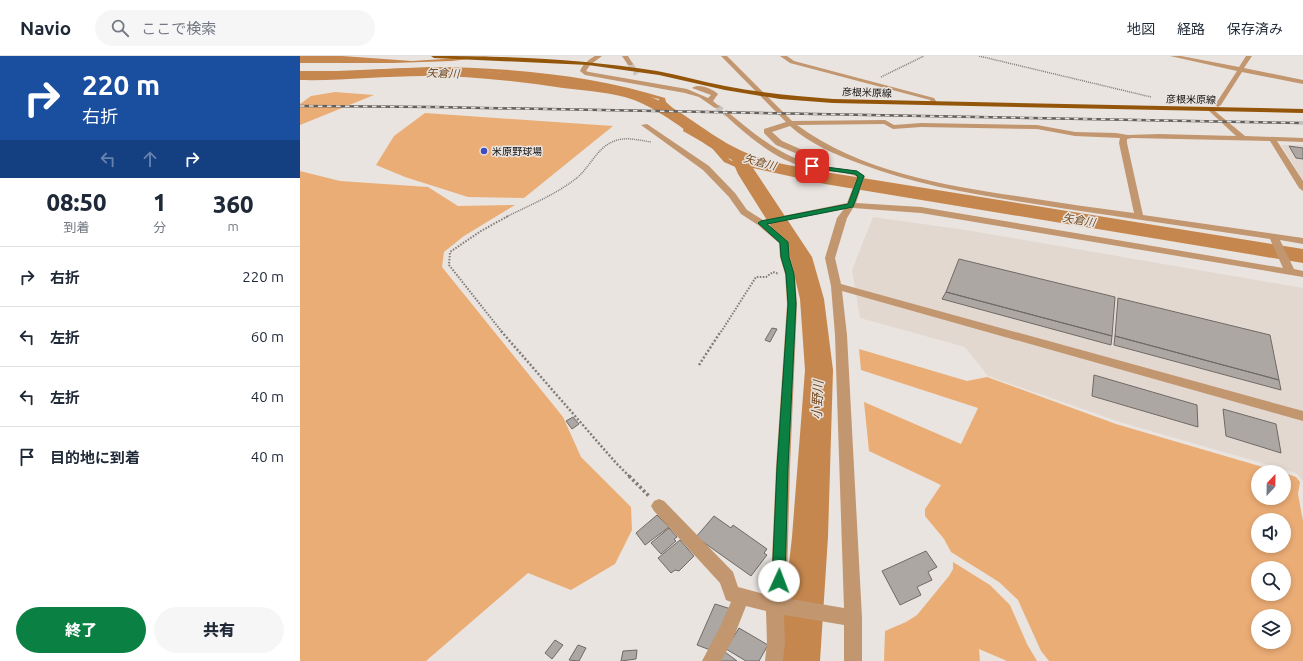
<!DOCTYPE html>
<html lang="ja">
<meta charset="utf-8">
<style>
:root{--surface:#fff;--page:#f6f6f7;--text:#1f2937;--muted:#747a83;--line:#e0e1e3;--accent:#0b8043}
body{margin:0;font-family:Ubuntu,"Noto Sans JP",sans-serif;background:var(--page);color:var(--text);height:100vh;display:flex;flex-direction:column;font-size:15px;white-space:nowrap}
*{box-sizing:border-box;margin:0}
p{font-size:13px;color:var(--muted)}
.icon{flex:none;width:22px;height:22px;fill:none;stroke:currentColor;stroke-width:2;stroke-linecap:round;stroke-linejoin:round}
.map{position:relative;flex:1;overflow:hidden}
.sheet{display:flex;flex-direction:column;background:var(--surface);width:300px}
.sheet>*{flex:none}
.banner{background:#1a4fa0;color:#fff;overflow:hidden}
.needle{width:26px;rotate:22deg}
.tools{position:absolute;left:951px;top:409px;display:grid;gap:8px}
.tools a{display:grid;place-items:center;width:40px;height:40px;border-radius:50%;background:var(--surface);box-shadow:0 2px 6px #0003;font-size:20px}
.pin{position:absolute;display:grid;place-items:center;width:34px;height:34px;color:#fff;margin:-17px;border-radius:8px;box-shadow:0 2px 6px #0006}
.me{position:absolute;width:44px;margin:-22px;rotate:2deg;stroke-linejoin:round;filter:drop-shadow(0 0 3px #0008)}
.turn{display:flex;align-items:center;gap:14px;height:84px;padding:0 16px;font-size:18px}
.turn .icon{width:52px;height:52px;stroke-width:2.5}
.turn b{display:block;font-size:28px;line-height:34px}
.lanes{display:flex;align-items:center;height:38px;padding:0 16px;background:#0003;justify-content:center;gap:20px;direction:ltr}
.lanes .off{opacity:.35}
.eta{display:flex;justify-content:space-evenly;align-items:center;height:68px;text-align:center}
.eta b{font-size:24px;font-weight:800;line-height:28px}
.action{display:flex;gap:8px;margin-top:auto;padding:8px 16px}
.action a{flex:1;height:46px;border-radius:24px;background:var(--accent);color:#fff;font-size:16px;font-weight:800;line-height:46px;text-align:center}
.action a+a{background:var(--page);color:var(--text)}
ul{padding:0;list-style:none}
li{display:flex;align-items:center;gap:12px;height:60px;padding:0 16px;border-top:1px solid var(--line)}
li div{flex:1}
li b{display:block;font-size:15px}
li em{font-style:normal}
header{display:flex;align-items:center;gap:24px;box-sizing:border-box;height:56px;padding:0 20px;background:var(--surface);border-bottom:1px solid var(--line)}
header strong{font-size:19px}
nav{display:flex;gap:22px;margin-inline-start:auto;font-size:14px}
.search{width:280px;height:36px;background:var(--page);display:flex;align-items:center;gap:10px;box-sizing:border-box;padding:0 14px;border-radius:22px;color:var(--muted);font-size:15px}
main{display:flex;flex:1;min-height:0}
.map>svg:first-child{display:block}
.built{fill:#e3d8cf}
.green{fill:#ebad76;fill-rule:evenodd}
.water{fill:#c5874d}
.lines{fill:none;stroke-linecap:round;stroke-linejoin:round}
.river{fill:#c5874d;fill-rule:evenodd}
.building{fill:#aca7a3;stroke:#6f6a67}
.minor-tunnel{stroke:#c9c4c0;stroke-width:6;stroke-dasharray:6 3;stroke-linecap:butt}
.path-far3{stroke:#7f7b79;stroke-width:1.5;stroke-dasharray:1 1;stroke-linecap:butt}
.path-far2{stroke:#7f7b79;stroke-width:2;stroke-dasharray:1.5 1.5;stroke-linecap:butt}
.path-far1{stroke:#7f7b79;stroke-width:2.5;stroke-dasharray:2 2;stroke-linecap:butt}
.path{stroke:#7f7b79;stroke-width:3.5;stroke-dasharray:2.5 2.5;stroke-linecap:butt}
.minor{fill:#c2966f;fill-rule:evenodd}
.major{fill:#93550a;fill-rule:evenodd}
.rail-casing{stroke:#63605e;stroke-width:2.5}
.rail{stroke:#e9e4e0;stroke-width:1.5;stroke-dasharray:4.5;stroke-linecap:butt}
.route{fill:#0b8043;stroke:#07532c}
.poi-dot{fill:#3e4cc0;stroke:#e9e4e0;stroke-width:1.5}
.labels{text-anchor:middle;stroke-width:3;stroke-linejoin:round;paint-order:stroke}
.far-street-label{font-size:10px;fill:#110f0e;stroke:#e9e4e0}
.far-poi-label{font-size:10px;fill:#110f0e;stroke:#e9e4e0;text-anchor:start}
.far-water-label{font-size:11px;font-style:italic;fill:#74491e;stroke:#e9e4e0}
.water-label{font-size:13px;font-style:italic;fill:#74491e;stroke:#e9e4e0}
</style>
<header>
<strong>Navio</strong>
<div class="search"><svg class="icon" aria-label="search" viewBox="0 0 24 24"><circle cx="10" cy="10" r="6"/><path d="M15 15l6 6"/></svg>ここで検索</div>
<nav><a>地図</a><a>経路</a><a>保存済み</a></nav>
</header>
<main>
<section class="sheet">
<div class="banner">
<div class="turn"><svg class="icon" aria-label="right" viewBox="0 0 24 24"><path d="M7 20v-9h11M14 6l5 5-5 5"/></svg><div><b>220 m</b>右折</div></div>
<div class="lanes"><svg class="icon off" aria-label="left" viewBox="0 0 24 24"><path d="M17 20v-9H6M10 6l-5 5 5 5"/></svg><svg class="icon off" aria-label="ahead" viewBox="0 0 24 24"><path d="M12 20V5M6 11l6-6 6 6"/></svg><svg class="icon" aria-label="right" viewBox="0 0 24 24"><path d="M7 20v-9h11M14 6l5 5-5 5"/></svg></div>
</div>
<div class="eta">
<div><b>08:50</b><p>到着</p></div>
<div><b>1</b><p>分</p></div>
<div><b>360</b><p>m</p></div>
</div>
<ul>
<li><svg class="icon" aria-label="right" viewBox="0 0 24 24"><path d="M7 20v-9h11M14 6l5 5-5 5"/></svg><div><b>右折</b></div><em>220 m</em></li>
<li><svg class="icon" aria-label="left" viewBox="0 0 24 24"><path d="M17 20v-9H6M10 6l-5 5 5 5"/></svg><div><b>左折</b></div><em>60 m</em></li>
<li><svg class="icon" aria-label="left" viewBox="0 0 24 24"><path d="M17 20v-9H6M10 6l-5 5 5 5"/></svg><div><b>左折</b></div><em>40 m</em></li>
<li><svg class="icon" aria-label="arrive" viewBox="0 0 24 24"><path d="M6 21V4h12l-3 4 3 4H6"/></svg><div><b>目的地に到着</b></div><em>40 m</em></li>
</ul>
<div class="action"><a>終了</a><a>共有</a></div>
</section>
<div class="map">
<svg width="1003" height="605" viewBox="0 0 1003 605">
<rect width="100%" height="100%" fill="#e9e4e0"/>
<path class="built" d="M981 89H1003V124Z
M573 161 666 174 1003 232V425L996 417 823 367 688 320 665 291 560 262 552 214Z"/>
<path class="green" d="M35 36 74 39 0 69V48L11 40Z
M125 57 313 70 224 142 168 141 105 121 76 109 94 80Z
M0 115 40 125 128 131 158 150 215 149 164 180 144 196 142 211 263 361 281 401 331 451 332 474 315 508 271 534 228 517 126 605H0Z
M559 293 667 325 687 321 816 368 980 416H958V442H984V417L996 421 1000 426 998 438 1003 465V605H749L741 595 718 544 699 526 651 496 644 483 625 460V453L641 429 569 395 564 346 661 388 678 352 561 314ZM958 464H984V490H958ZM958 512H984V538H958ZM958 560H984V586H958Z
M653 506 690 529 710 549 727 588 737 605H707L679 593 680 605H584L585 575 606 566 617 559 649 520 653 513Z"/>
<path class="water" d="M0 0H42L112 5 192 0 152 5 93 7H0Z
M130 11C205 11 293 19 365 42L366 46 393 70 394 75 418 90 430 104 450 113 449 117 424 106 411 91 383 75 384 71 378 67 377 62 358 48 359 43 298 30 195 16 155 14 0 21V15H37Z"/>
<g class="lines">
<path class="river" d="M108 12C161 11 213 17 266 24 292 27 318 29 343 38 376 49 402 74 432 90 461 106 493 110 525 116L1003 193V207L525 128 453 112 512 201 524 243 533 314 528 481 520 605H478L492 481 505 314 500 243 490 201 438 118 432 104C398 87 370 58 334 44 312 36 287 35 263 32 217 25 171 20 124 20 83 20 41 25 0 24V16H31Z"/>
</g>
<path class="building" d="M989 90 1003 92V103L996 102Z
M659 203 815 241 812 280 646 236Z
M646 236 812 280 811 289 642 243Z
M818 242 970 279 979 324 815 280Z
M472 272 477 273 470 286 465 284Z
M815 280 979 324 981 334 814 289Z
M794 319 897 349 898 371 792 340Z
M923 353 976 368 981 397 926 380Z
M273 361 279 368 272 373 266 365Z
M357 459 369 471 345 489 336 477Z
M414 460 431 472 433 469 467 493 464 497 467 499 451 520 396 481Z
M369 472 377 481 374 483 376 485 361 498 351 487Z
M380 484 394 500 379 515 375 514 371 517 358 502Z
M626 495 637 511 628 516 632 524 617 531 621 539 600 549 582 515Z
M415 548 431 553 413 595 397 589Z
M439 572 468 589 459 605H446L426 593Z
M255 584 263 589 252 603 245 597Z
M278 589 286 592 279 605 269 604Z
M337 594 336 603 321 605 323 595Z
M425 596 437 605H418Z"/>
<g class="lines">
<path class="minor-tunnel" d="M330 8 337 18
M417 51 427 58"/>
<path class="path-far3" d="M679 0 851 41
M581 21 624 0
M206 161C230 149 257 138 278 121 290 110 297 93 312 86 324 80 338 84 351 86"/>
<path class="path-far2" d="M202 276 149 209 150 196 181 175 208 160
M421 276 456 221H466L473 216 479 218"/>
<path class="path-far1" d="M201 275 316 407 330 421
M399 309 421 275"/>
<path class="path" d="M329 420 350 441"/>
<path class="minor" d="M295 0H302L290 9 286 15 289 16 387 33 408 42 411 39 392 32C399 27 412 33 418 38L413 45 420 51 415 52 399 41 385 37 285 19 280 15C283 8 288 4 295 0Z
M322 0H328L333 8 332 9H328Z
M421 0H427L492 65 585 64 594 69 621 67 737 69 775 76 816 77 828 79 859 78 936 80 908 54V52L910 51 945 80 1003 82V86L977 85 1003 125V135L999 132 970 85 832 82 827 83V87L843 159 1003 182V188L980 184 994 213 1003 215V221L621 157 553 152 547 162 535 202 541 228 1003 355V365L542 235 547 279 562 562V605H544V569L484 559 485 587 483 605H465L467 587 466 555 446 550 433 583 421 605H402L420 571 431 546 426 544 420 527 354 455 351 450 354 445 359 443 364 445 433 516 438 531 468 539 471 525 476 411 487 248 485 218 480 201 479 187 458 169 441 158 429 141 403 114 341 69 347 68 409 110 435 137 447 154 463 164 547 147 557 121C550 116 519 115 508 112 475 104 449 81 425 59V57H429C451 75 474 95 502 105L507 102 476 89 464 77V73L486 66ZM584 68 593 73 621 71 737 73 775 80 820 82 819 87 834 157C797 152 760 147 723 141 646 130 561 116 497 69ZM490 70C510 88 536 99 561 108 627 133 698 142 767 153 835 163 902 173 970 183L983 212 621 151 556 147 565 120 557 115 509 108 516 104V100L482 85 472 76ZM544 153 537 162 525 202 531 230 535 279 544 552 485 542 487 525 490 411 497 248 495 218 490 201 489 186 468 168Z
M480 0H487L494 5 634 42 638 48 633 49 630 44 490 7Z
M870 0H881L939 11 946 0H952L944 12 1003 24V28L942 16 921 49 918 51 915 49 937 15Z"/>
<path class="major" d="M131 0C207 0 282 3 357 15 380 19 402 26 425 30 461 37 497 40 533 43L1003 53V57L533 47 480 43 425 34 359 19 288 9 134 2Z"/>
<g class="rail-casing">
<path id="rail" d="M0 50 134 51 1003 67"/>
</g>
<use href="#rail" class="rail"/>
</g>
<path class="route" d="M510 109 557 115 564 120 553 151 467 168 488 186 489 201 494 218 496 248 488 411 485 525 483 529 479 531 474 529 472 525 477 411 488 248 486 218 481 201 480 187 458 167 461 165 548 148 558 121 555 118 512 112H510Z"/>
<circle class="poi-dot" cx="184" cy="95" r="4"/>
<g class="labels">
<g class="far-street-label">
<text transform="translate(567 36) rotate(2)" y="4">彦根米原線</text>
<text transform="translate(891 43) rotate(1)" y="4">彦根米原線</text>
</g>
<g class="far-poi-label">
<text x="192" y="99">米原野球場</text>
</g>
<g class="far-water-label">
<text transform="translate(143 17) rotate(2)" y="4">矢倉川</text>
<text transform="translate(460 106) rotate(15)" y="4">矢倉川</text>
<text transform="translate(779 164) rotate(9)" y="4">矢倉川</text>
</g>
<g class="water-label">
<text transform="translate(517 344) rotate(-87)" y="5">小野川</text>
</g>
</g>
</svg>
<div class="tools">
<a><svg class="needle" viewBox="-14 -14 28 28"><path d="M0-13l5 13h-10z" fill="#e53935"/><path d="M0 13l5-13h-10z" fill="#747a83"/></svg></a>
<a><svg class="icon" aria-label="sound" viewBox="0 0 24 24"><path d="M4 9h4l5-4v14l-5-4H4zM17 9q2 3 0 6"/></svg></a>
<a><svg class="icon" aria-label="search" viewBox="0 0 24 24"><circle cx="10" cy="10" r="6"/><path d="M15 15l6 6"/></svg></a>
<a><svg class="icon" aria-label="layers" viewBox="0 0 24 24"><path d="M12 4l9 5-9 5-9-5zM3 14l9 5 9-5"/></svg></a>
</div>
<div class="pin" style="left:512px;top:110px;background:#d93025"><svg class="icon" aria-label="arrive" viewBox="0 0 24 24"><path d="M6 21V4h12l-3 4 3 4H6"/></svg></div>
<svg class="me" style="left:479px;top:525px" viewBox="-20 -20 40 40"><circle r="19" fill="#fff"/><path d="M0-13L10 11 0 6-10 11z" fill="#0b8043"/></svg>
</div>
</main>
